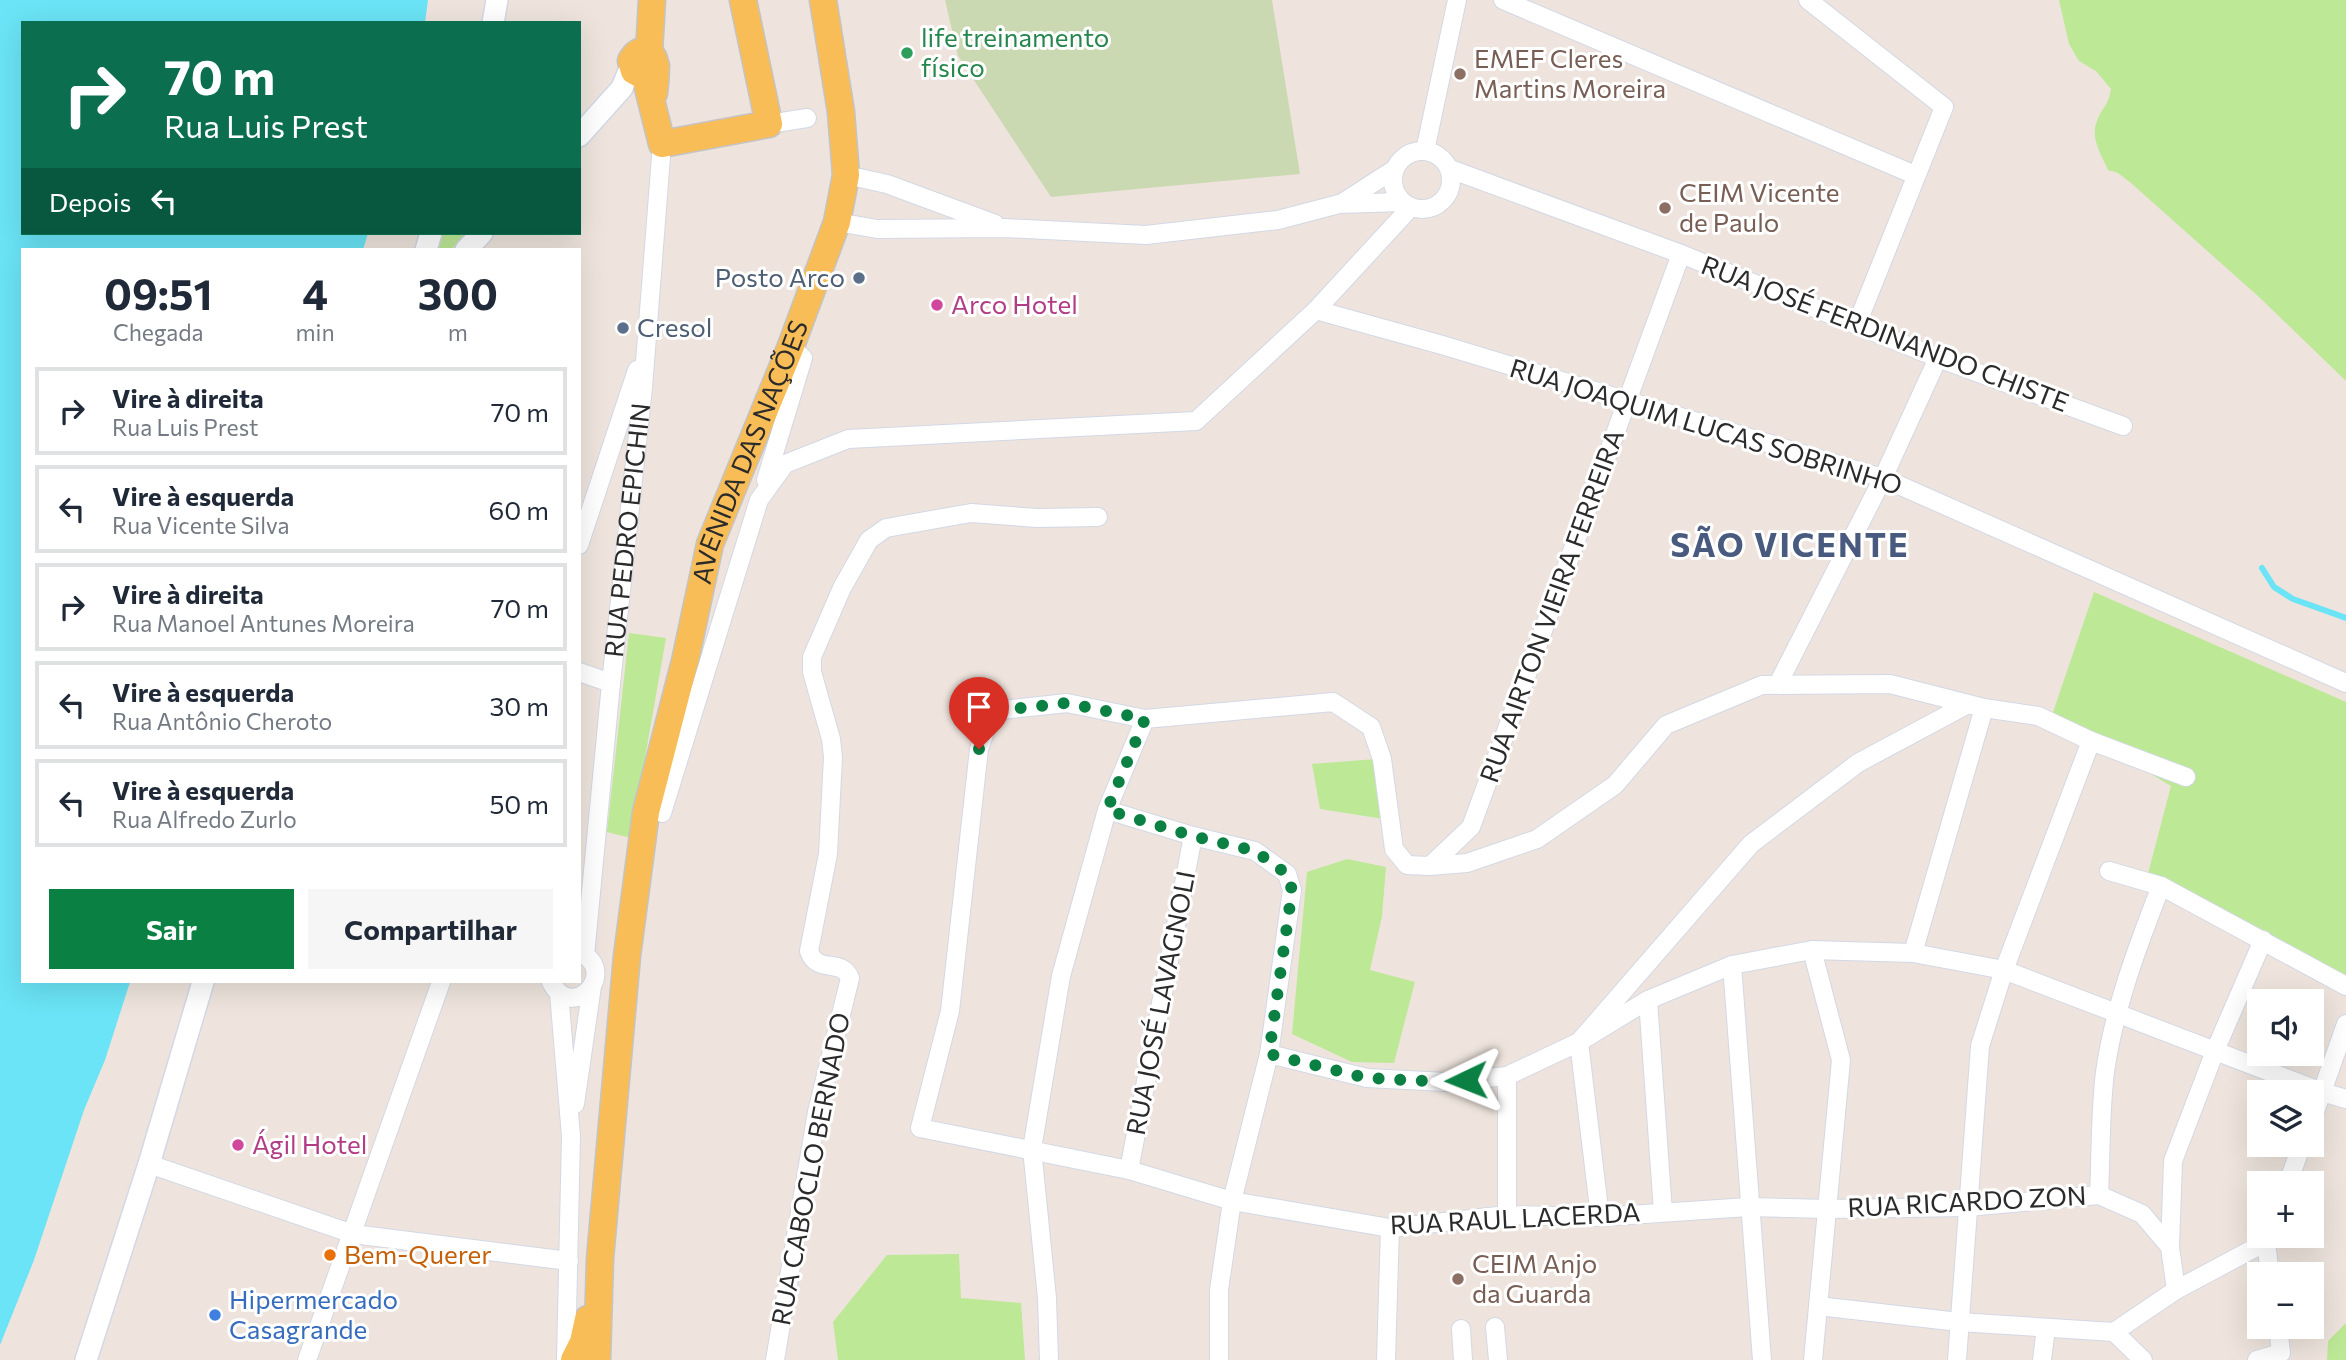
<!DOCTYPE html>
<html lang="pt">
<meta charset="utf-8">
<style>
:root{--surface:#fff;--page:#f6f6f7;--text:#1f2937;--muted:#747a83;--line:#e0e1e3;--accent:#0b8043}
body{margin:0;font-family:Commissioner,sans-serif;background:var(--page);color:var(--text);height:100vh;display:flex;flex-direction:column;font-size:26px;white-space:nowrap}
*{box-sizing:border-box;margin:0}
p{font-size:23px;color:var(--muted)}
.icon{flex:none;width:38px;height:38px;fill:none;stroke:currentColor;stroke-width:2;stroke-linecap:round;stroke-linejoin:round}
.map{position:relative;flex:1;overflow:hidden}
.drawer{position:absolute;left:21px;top:248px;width:560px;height:735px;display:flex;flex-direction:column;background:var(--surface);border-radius:0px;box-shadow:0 7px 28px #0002}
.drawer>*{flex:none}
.hud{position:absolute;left:21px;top:21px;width:560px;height:214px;border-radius:0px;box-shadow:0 7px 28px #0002;background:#0b6e4f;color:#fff;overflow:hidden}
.tools{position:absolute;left:2247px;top:989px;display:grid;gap:14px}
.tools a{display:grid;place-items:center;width:77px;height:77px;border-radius:0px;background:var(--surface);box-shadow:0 7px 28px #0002;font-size:35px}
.pin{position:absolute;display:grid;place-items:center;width:60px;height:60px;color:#fff;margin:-72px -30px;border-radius:50% 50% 50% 0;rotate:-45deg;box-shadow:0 0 7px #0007}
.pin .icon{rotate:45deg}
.me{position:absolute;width:77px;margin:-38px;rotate:268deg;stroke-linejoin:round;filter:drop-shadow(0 0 5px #0008)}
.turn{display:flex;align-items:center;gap:24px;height:147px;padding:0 28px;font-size:32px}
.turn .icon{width:91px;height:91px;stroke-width:2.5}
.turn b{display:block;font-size:49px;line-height:60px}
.then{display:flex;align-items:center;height:66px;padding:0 28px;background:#0003;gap:14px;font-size:26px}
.eta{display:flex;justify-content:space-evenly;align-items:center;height:119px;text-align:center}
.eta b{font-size:42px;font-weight:700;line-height:49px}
.cta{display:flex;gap:14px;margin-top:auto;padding:14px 28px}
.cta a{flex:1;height:80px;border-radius:0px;background:var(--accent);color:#fff;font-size:28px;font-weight:700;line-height:80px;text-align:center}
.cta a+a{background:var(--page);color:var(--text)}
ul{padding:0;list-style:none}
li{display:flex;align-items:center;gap:21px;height:88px;margin:0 14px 10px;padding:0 14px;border:4px solid var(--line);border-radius:0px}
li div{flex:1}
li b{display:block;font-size:26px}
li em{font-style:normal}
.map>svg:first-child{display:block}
.green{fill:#bde896}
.cemetery{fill:#cbd9b3}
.water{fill:#6ae4f6}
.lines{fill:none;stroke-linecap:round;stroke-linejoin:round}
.stream{stroke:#6ae4f6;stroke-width:6}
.minor-casing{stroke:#d2d8e5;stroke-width:20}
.tertiary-casing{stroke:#d2d8e5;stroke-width:24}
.primary-casing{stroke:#c4c4c4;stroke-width:29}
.minor{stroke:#fff;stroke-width:18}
.tertiary{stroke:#fff;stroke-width:21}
.primary{stroke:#f9bd57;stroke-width:26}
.route{stroke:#0b8043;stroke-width:12;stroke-dasharray:0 21.6}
.leisure-dot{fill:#2e9e5b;stroke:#fff;stroke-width:2.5}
.education-dot{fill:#8d6e63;stroke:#fff;stroke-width:2.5}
.service-dot{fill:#5c6f8a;stroke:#fff;stroke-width:2.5}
.hotel-dot{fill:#d1479c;stroke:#fff;stroke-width:2.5}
.food-dot{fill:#e8710a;stroke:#fff;stroke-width:2.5}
.shop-dot{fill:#3f7fe0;stroke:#fff;stroke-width:2.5}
.labels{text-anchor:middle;stroke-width:6;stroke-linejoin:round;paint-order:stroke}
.leisure-label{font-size:26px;fill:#27864d;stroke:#fff;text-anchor:start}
.education-label{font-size:26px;fill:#785e54;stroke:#fff;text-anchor:start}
.service-label{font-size:26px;fill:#4e5e75;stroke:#fff;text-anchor:end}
.hotel-label{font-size:26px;fill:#b23c85;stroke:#fff;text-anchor:start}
.street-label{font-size:26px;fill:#2b2b2b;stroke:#fff}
.food-label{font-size:26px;fill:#c56008;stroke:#fff;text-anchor:start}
.shop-label{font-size:26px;fill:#366cbe;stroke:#fff;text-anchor:start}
.district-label{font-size:33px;font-weight:bold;letter-spacing:2px;fill:#495a7f;stroke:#fff}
</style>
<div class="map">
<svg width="2346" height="1360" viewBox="0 0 2346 1360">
<rect width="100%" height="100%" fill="#eee4dd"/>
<path class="green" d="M2059 0H2346V381L2259 297 2131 183 2118 173 2108 170C2101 154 2090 138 2097 121 2102 107 2108 107 2111 89L2096 71 2079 61 2069 44Z
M441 233H470L450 250H436Z
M2094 592 2346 702V991L2145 885 2171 786 2052 715Z
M629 633 666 638 631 838 607 832Z
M1376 759 1384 819 1320 809 1312 764Z
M1347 859 1386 867 1382 916 1370 970 1415 982 1394 1063 1352 1062 1292 1034 1307 872Z
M959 1254 961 1298 1021 1303 1025 1360H838L833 1322 887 1255Z
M2346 1323V1360H2327L2328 1341Z"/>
<path class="cemetery" d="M945 0H1272L1300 174 1051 197 958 56Z"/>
<path class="water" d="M0 0H428L425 23H23V233H368L363 250H23V982H130L105 1060 84 1110 34 1260 0 1345Z"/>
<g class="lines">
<path class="stream" d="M2262 568 2274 587 2293 599 2346 618"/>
<g class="minor-casing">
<g id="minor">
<path d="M1503 0 1915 175"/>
<path d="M1808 0 1944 107 1857 324"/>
<path d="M769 124 807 118"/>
<circle cx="1422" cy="180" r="29"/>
<path d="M1425 151 1457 0"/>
<path d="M1450 169 1681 254 1938 358 2123 426"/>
<path d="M846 175 887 184 995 224"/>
<path d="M1342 203 1395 169"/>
<path d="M837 222 877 229 1004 228 1146 235 1278 220 1339 204 1402 202"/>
<path d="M1316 310 1442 345 1883 478 2346 683"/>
<path d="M766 480 803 358 791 346"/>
<path d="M579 545 637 370"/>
<path d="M579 672 611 683"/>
<path d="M1778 684 1883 478 1938 358"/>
<path d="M1107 810 1193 836 1255 851 1287 874 1292 890 1269 1054 1232 1201 1219 1290V1360"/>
<path d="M662 813 759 500 785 464 848 439 1196 421 1316 310 1411 207"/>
<path d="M1430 866 1471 827 1681 254"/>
<path d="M2109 871 2161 886 2346 986"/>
<path d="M1812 950 1841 1060 1813 1360"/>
<path d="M1913 953 1984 708"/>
<path id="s1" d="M585 955 611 683 643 388 662 144"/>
<path d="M1732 965 1762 1360"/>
<path d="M551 982C572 1024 621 971 579 952"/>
<path d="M559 993 571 1136 566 1360"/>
<path d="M1648 1000 1663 1212"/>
<path d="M1269 1054 1367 1078 1446 1082 1507 1076 1579 1042 1648 1000 1732 965 1812 950 1913 953 2004 970 2322 1092 2346 1099"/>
<path d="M575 1104 592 986"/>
<path d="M2312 1120 2346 1024"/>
<path d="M149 1164 353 1234 569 1261"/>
<path d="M1129 1170 1193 836"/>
<path d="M2288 1183 2302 1144"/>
<path d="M2099 1195C2101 1155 2100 1112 2105 1072 2114 1008 2138 945 2161 886"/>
<path d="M1507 1215V1076"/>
<path d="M1600 1217 1579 1042 1751 844 1858 763 1968 704"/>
<path d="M2266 1242 2270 1274"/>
<path d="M2170 1247 2173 1161 2215 1051 2263 940"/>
<path d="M2176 1290 2170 1247 2142 1214 2099 1195 1968 1207 1827 1209 1748 1207 1600 1217 1507 1215 1390 1228 1232 1201 1129 1170 920 1128 950 1011 979 749 986 729 1002 710 1067 703 1145 719 1333 702 1371 727 1382 759 1394 849 1407 865 1430 866 1467 863 1537 839 1615 785 1666 725 1762 685 1890 684 1984 708 2038 716 2091 741 2186 777"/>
<path d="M1818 1306 1959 1322 2114 1332 2176 1290 2266 1242 2269 1236"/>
<path d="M1495 1327 1498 1360"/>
<path d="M1461 1329 1463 1360"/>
<path d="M2114 1332 2143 1360"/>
<path d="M307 1360 441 982"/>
<path d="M775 1360 817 1112 850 978C841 957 817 975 809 951L828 854 833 757 831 739 812 672V657L842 588 869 540 886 528 971 513 1037 518 1098 517"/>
<path d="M1049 1360 1047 1298 1032 1149 1061 976 1107 810 1145 719"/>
<path d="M1386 1360 1390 1228"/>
<path d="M1957 1360 1980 1046 2004 970 2091 741"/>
<path d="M2042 1360 2046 1328"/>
<path d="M2257 1360 2281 1353 2278 1326"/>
</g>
</g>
<g class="tertiary-casing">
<path id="tertiary" d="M493 23 497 0
M579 136 622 88 631 66
M426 250 431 233
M466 250 482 233
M86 1360 149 1164 203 982"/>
</g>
<g class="primary-casing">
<g id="primary">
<path d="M649 52 652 0"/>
<path d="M645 76 662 144 769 124 743 0"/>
<path d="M654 93C655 82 661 53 644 51 637 51 634 56 631 61L634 71 643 76 650 74 656 66"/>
<path d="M574 1360 583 1342 588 1319"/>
<path id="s2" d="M597 1360 600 1259 627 956 646 812 685 661 710 544 791 346 837 222 846 175 841 112 823 0"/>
</g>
</g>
<use href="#minor" class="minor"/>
<use href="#tertiary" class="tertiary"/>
<use href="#primary" class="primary"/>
</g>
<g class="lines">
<path class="route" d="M979 749 986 729 1002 710 1067 703 1145 719 1107 810 1193 836 1255 851 1287 874 1292 890 1269 1054 1367 1078 1446 1082 1466 1080"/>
</g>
<circle class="leisure-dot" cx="907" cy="53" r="7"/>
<g class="education-dot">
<circle cx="1460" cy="74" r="7"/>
<circle cx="1665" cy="208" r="7"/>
<circle cx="1458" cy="1279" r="7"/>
</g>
<g class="service-dot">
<circle cx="859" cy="278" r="7"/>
<circle cx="623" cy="328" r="7"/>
</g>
<g class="hotel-dot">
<circle cx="937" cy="305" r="7"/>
<circle cx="238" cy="1145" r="7"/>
</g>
<circle class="food-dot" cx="330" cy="1255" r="7"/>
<circle class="shop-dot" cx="215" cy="1315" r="7"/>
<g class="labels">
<g class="leisure-label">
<text x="921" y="47">life treinamento<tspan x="921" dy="30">físico</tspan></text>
</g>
<g class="education-label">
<text x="1474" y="68">EMEF Cleres<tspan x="1474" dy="30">Martins Moreira</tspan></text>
<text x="1679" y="202">CEIM Vicente<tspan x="1679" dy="30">de Paulo</tspan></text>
<text x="1472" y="1273">CEIM Anjo<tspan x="1472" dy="30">da Guarda</tspan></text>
</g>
<g class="service-label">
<text x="845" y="287">Posto Arco</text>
<text x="637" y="337" text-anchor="start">Cresol</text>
</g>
<g class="hotel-label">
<text x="951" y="314">Arco Hotel</text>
<text x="252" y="1154">Ágil Hotel</text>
</g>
<g class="street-label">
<text transform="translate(1885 334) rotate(21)" y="9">RUA JOSÉ FERDINANDO CHISTE</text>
<text transform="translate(1706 427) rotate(17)" y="9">RUA JOAQUIM LUCAS SOBRINHO</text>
<text dy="9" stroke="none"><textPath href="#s2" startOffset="926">AVENIDA DAS NAÇÕES</textPath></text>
<text dy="9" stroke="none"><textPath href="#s1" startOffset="427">RUA PEDRO EPICHIN</textPath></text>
<text transform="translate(1552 606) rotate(-70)" y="9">RUA AIRTON VIEIRA FERREIRA</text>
<text transform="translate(1161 1003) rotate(-79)" y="9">RUA JOSÉ LAVAGNOLI</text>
<text transform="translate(811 1169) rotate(-79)" y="9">RUA CABOCLO BERNADO</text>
<text transform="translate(1967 1202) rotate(-3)" y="9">RUA RICARDO ZON</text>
<text transform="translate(1515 1219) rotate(-3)" y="9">RUA RAUL LACERDA</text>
</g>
<g class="food-label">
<text x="344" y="1264">Bem-Querer</text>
</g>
<g class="shop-label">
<text x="229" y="1309">Hipermercado<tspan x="229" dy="30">Casagrande</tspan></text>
</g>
<g class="district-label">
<text x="1790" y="557">SÃO VICENTE</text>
</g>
</g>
</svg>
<div class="tools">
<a><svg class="icon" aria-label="sound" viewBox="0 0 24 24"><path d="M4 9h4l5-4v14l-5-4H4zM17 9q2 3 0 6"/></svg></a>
<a><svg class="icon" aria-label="layers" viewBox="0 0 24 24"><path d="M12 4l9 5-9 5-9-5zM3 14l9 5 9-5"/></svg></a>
<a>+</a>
<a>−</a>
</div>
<div class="pin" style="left:979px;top:749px;background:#d93025"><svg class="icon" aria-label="arrive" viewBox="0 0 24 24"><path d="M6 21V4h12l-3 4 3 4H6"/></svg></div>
<svg class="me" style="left:1466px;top:1080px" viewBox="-20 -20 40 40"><path d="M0-17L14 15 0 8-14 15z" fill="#0b8043" stroke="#fff" stroke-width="4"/></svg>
<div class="hud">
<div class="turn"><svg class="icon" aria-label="right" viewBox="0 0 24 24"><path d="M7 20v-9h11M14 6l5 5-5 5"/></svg><div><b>70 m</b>Rua Luis Prest</div></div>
<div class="then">Depois<svg class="icon" aria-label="left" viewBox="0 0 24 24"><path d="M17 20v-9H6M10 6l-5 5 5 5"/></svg></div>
</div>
<section class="drawer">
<div class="eta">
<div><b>09:51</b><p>Chegada</p></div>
<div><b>4</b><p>min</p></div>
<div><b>300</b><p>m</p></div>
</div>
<ul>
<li><svg class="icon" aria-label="right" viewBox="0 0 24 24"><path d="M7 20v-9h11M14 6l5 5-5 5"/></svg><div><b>Vire à direita</b><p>Rua Luis Prest</p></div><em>70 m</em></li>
<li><svg class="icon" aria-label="left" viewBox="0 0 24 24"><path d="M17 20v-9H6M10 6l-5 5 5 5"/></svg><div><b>Vire à esquerda</b><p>Rua Vicente Silva</p></div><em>60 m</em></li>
<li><svg class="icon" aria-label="right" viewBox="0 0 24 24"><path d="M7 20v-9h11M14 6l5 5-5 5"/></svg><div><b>Vire à direita</b><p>Rua Manoel Antunes Moreira</p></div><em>70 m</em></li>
<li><svg class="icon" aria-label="left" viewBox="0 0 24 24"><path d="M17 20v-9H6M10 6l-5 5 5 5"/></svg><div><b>Vire à esquerda</b><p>Rua Antônio Cheroto</p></div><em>30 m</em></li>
<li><svg class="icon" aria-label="left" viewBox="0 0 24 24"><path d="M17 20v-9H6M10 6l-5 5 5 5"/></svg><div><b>Vire à esquerda</b><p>Rua Alfredo Zurlo</p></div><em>50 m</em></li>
</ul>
<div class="cta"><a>Sair</a><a>Compartilhar</a></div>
</section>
</div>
